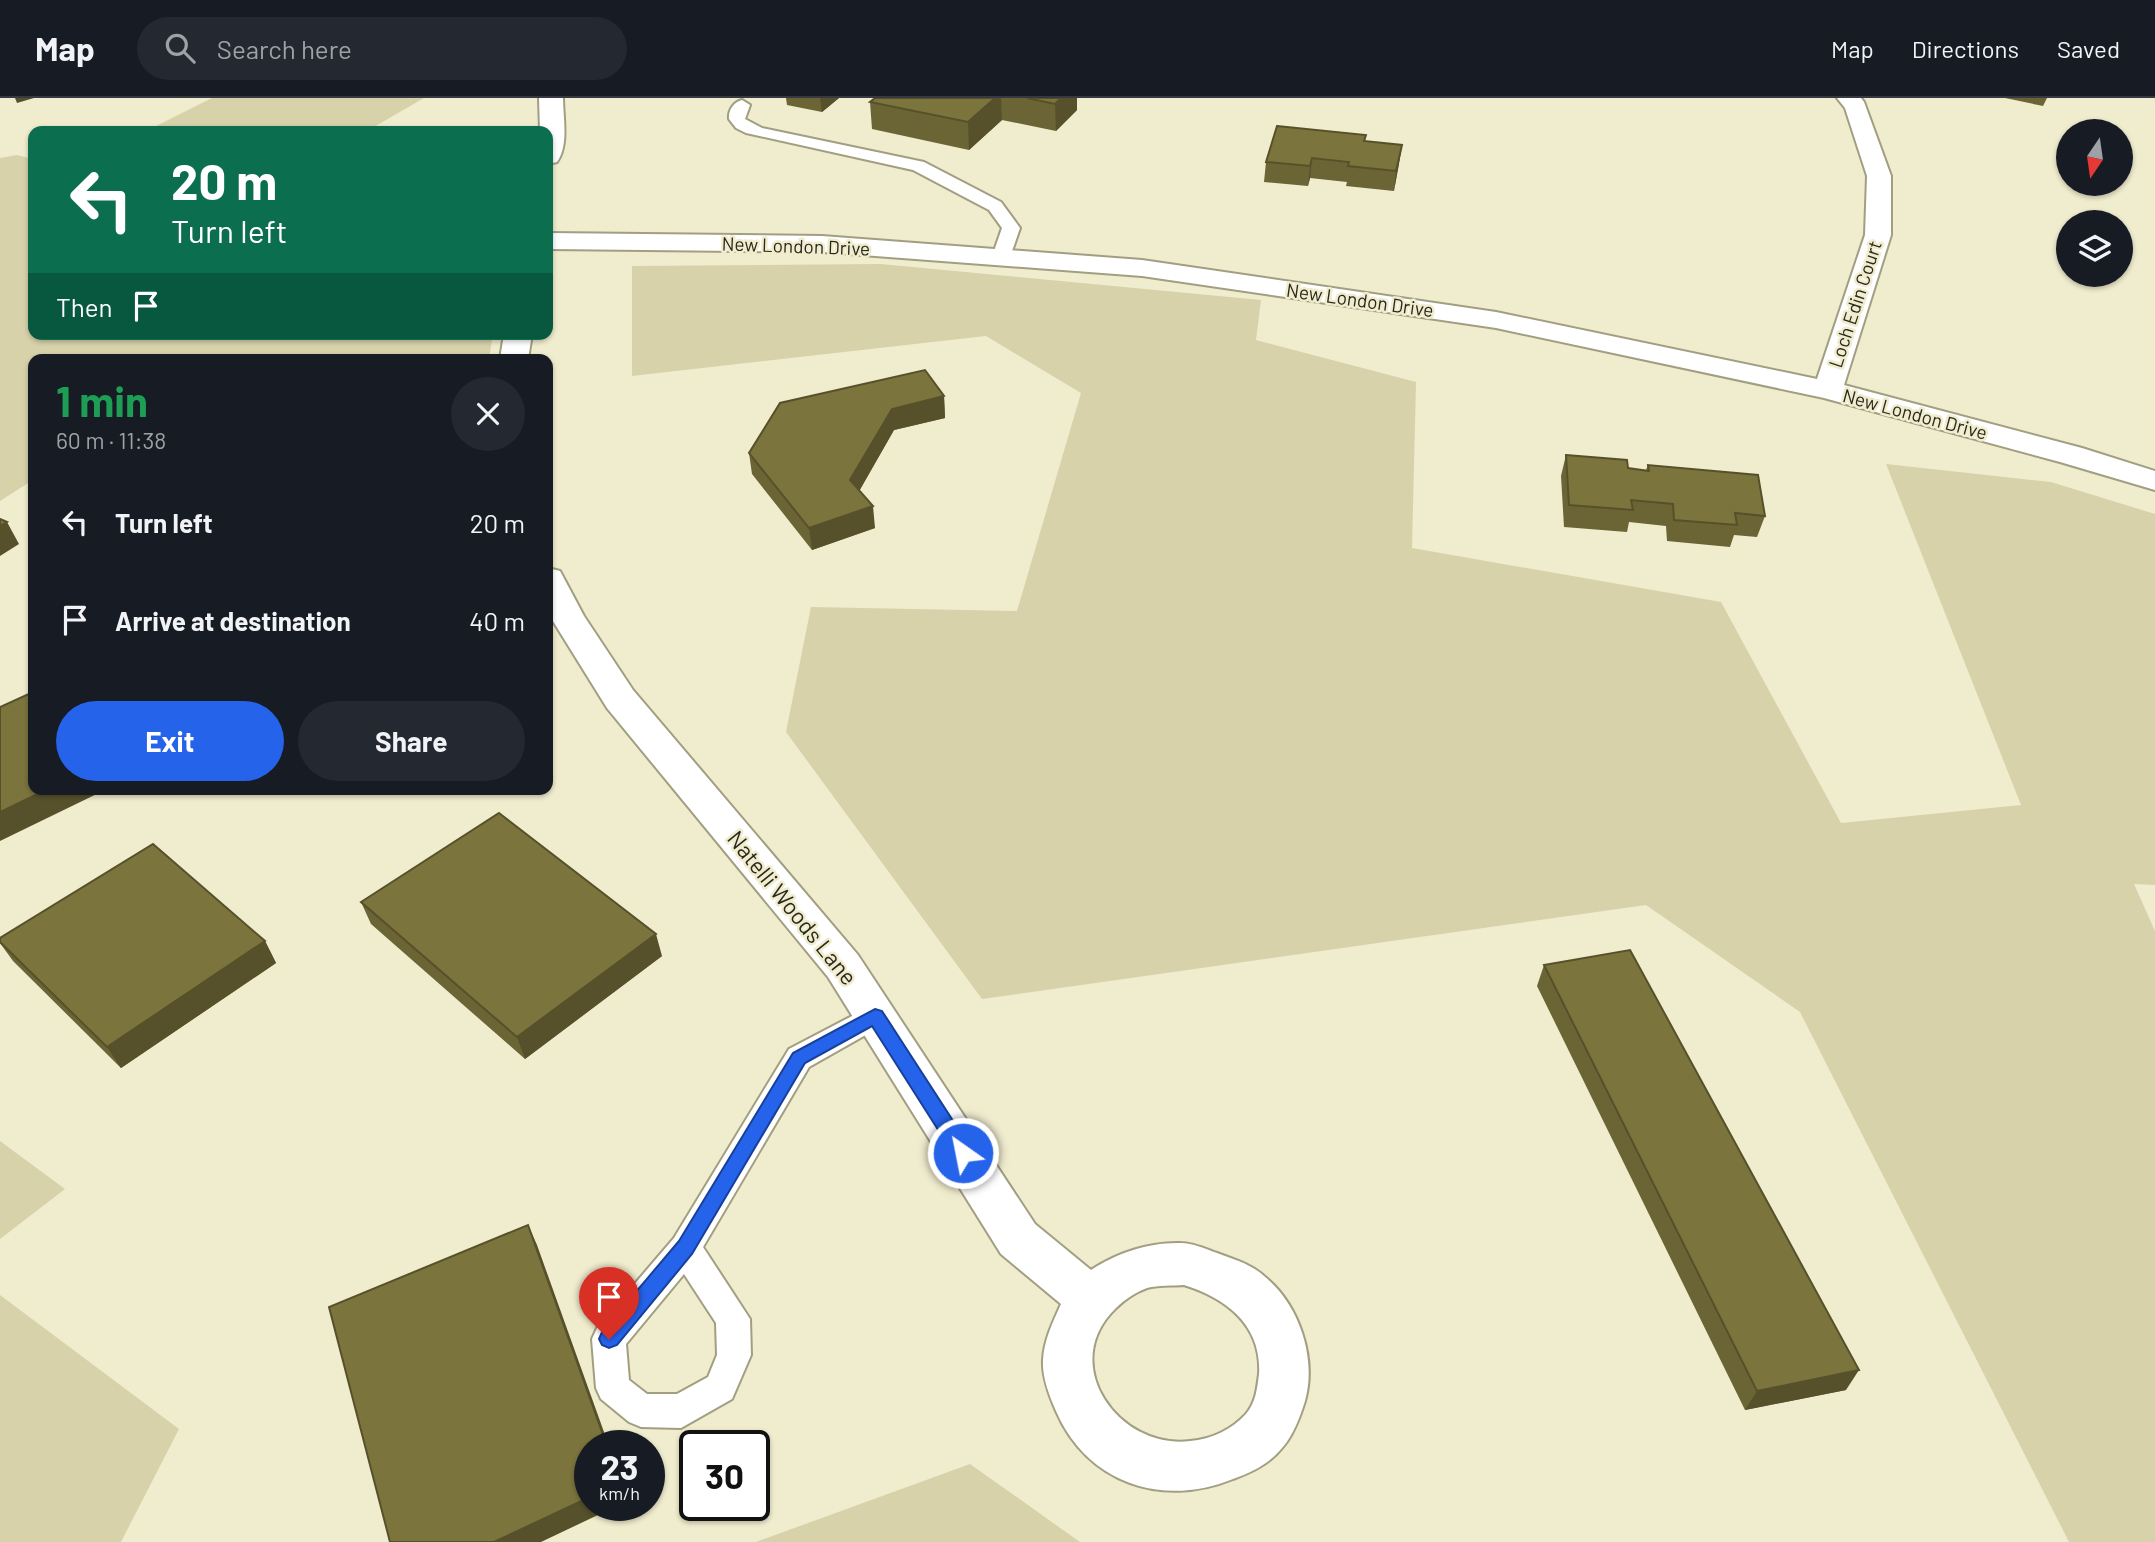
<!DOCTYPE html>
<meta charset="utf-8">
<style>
:root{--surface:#171b24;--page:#242831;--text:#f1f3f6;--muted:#9ea1a6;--line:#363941;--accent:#2563eb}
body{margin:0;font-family:Barlow,sans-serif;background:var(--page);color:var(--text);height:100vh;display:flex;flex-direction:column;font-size:26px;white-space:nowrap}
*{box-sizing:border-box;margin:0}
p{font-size:23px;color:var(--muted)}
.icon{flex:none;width:38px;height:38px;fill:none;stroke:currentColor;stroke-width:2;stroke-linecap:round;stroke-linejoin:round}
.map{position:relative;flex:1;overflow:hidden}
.drawer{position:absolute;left:28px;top:256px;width:525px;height:441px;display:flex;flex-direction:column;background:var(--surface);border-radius:14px;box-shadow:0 2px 5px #0004}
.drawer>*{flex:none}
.hud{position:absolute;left:28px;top:28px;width:525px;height:214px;border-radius:14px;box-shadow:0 2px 5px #0004;background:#0b6e4f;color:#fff;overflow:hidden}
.needle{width:46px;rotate:193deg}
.tools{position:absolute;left:2056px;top:21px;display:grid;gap:14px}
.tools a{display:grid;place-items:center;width:77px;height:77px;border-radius:50%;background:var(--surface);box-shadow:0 2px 5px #0004;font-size:35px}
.speed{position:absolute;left:574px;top:1332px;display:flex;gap:14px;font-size:35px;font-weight:700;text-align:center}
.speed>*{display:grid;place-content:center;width:91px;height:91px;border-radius:50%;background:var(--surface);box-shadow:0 2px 5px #0004;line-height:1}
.speed small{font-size:18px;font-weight:400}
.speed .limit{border:4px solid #111;border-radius:10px;background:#fff;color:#111}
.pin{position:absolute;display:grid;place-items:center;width:60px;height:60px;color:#fff;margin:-72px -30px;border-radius:50% 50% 50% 0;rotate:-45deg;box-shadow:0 0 7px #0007}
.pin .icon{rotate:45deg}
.me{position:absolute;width:77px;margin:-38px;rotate:327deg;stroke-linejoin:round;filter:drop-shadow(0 0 5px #0008)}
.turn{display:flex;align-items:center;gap:24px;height:147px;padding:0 28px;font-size:32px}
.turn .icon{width:91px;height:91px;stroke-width:2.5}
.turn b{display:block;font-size:49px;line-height:60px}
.then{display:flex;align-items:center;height:66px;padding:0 28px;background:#0003;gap:14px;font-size:26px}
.round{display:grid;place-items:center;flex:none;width:74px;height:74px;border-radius:37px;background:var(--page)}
.overview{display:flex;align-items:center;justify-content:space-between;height:119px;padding:0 28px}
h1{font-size:42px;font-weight:700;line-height:52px;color:#1e9e55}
.button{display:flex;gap:14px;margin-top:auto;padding:14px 28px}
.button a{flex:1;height:80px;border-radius:42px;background:var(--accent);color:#fff;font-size:28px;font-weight:700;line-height:80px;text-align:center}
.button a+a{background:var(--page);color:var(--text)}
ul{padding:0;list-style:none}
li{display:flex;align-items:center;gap:21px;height:98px;padding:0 28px}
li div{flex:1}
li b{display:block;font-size:26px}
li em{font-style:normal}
header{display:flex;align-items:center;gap:42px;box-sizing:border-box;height:98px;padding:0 35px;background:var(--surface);border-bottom:2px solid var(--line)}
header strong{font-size:33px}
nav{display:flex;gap:38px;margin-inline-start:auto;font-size:24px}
.search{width:490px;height:63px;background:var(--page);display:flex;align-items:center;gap:18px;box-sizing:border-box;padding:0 24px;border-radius:38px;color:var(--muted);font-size:26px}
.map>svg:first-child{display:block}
.green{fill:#d8d2ab}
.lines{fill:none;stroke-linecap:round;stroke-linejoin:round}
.lane-casing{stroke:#a29e82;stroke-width:4}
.street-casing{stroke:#a29e82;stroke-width:4}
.lane{fill:#fff;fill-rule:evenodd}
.street{fill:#fff;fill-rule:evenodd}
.wall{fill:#6b6434}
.shaded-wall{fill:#57512b}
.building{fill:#7c743d;stroke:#57512b;stroke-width:2}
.route{fill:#2563eb;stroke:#184099;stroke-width:2}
.labels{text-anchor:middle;stroke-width:5;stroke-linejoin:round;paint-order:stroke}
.far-street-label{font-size:19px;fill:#2a281d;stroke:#f0ecce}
.street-label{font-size:23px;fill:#2a281d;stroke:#f0ecce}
</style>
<header>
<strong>Map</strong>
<div class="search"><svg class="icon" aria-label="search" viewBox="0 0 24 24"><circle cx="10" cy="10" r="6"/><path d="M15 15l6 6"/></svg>Search here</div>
<nav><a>Map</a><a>Directions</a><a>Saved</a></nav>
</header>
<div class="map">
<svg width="2155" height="1444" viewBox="0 0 2155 1444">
<rect width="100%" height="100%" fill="#f0ecce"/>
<path class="green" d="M212 0H424L367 33H146Z
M17 57 33 61V236H493L489 261H33V382L0 403V60Z
M881 166 1261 202 1256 242 1416 284 1412 450 1721 504 1841 725 2021 707 1886 366 2051 384 2155 416V787L2134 786 2155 833V1444H2069L1800 914 1646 807 982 901 786 634 811 509 1017 513 1081 295 986 238 632 278V168Z
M0 1043 65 1091 0 1141Z
M0 1197 179 1331 121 1444H0Z
M970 1366 1080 1444H756Z"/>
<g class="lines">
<g class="lane-casing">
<path id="lane" d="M742 2 750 7 745 21 762 30 924 64 1001 104 1020 130 1010 159 1001 164 992 159 1002 130 989 112 913 72 746 35 736 30 729 21C728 12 734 4 742 2Z
M875 906 885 910 890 918 885 926 809 969 703 1149 750 1221 751 1257 732 1301 681 1330 641 1329 629 1324 601 1301 596 1290 592 1241 597 1230 674 1140 789 951ZM684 1176 716 1225 717 1257 708 1279 677 1296H647L629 1282 626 1246Z"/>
</g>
<g class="street-casing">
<path id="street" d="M539 0H563C563 20 569 47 557 64L548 66V33H540Z
M1837 0H1861L1864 4 1891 78V137L1844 287 2082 350 2155 373V392L2060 364 1824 300 1496 230 1142 178 822 154 548 151V135L822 138 1142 162 1496 214 1817 281 1865 137 1867 78 1845 10Z
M504 236H532L528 261H500Z
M548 470 560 473 584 518 633 592 858 857 1035 1126 1091 1172C1117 1155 1149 1144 1181 1145 1192 1145 1206 1151 1217 1155 1233 1161 1251 1166 1264 1178 1299 1206 1317 1260 1305 1303 1300 1319 1293 1338 1282 1350 1269 1366 1252 1374 1233 1381 1162 1410 1087 1385 1056 1313 1049 1297 1042 1279 1043 1262 1044 1242 1053 1224 1061 1206L1001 1156 828 879 607 610 548 515ZM1184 1187C1226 1200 1262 1227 1259 1276 1257 1291 1256 1304 1246 1316 1231 1332 1212 1341 1190 1343 1119 1352 1057 1266 1116 1210 1124 1202 1136 1194 1147 1190 1159 1187 1172 1188 1184 1187Z"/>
</g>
<use href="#lane" class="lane"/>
<use href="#street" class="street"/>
</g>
<path class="wall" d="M786 0H839L822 14 787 7Z
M875 0H1077V12L1056 33 1002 22 969 52 872 31 870 4Z
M2005 0H2047L2043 8Z
M1366 37 1365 43 1402 47 1394 93 1346 88 1347 84 1310 80 1308 88 1264 84 1266 64Z
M944 298 945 320 894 332 859 393 875 430 812 452 752 376 749 355Z
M1566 357 1628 370 1646 372 1648 367 1765 418 1757 439 1734 437 1730 449 1667 443 1666 428 1629 424 1627 434 1564 429 1561 378Z
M361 804 662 858 525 961 371 826Z
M0 840 265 843 276 865 121 970 13 863 0 845Z
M1544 867 1846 1292 1745 1312 1537 888Z"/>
<path class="shaded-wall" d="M15 0H34L17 5Z
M820 0H839L822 14Z
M995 0H1001L1002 22 969 52 968 24Z
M1061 0H1077V12L1056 33 1055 6Z
M1402 47 1399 66 1394 93 1396 73Z
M1312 60 1310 80 1308 88 1310 68Z
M944 298 945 320 894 332 853 404 850 382 892 311Z
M873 408 875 430 812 452 809 430Z
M7 424 19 446 0 458V428Z
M48 691H107L0 743V714Z
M656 836 662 858 525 961 517 939Z
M265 843 276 865 121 970 107 949Z
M528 1127 537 1147 609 1348H607Z
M1859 1272 1846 1292 1745 1312 1757 1293Z
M590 1399V1407H619L541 1444H494Z"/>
<path class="building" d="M875 0H995L968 24 870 4Z
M1027 0H1061L1055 6Z
M1277 28 1366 37 1364 43 1402 47 1396 73 1348 68 1349 64 1312 60 1310 68 1266 64Z
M925 272 944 298 892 311 850 382 873 408 809 430 749 355 780 305Z
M1566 357 1627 362 1628 370 1649 373 1648 367 1758 377 1765 418 1735 415 1737 427 1674 422 1673 406 1631 402 1633 412 1569 407Z
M0 421 7 424 0 428Z
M33 594V691H48L0 714V609Z
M499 715 656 836 517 939 361 804Z
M153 746 265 843 107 949 0 844V840Z
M1630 852 1859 1272 1757 1293 1544 867Z
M528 1127 607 1348H590V1399L494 1444H390L329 1209Z"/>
<path class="route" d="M875 911 882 913 970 1049 972 1055 970 1060 963 1063 956 1060 872 928 805 965 692 1156 617 1247 609 1250 602 1247 599 1241 602 1234 679 1143 793 955Z"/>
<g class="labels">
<g class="far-street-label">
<text transform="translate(796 148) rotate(2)" y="7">New London Drive</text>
<text transform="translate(1360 202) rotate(8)" y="7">New London Drive</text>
<text transform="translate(1855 206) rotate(-72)" y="7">Loch Edin Court</text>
<text transform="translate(1915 316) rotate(15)" y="7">New London Drive</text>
</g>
<g class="street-label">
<text transform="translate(792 810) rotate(51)" y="8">Natelli Woods Lane</text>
</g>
</g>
</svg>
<div class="tools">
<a><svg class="needle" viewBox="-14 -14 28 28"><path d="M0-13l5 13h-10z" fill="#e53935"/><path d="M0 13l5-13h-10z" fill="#9ea1a6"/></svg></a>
<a><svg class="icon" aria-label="layers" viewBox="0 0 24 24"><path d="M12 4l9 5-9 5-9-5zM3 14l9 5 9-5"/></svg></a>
</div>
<div class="speed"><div>23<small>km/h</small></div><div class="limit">30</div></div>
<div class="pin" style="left:609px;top:1241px;background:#d93025"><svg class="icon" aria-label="arrive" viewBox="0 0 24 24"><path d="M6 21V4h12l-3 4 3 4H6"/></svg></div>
<svg class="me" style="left:963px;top:1055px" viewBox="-20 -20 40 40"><circle r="17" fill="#2563eb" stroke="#fff" stroke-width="3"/><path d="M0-11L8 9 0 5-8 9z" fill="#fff"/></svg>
<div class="hud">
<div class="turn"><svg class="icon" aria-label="left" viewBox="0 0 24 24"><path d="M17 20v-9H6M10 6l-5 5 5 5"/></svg><div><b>20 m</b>Turn left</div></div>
<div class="then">Then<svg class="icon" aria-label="arrive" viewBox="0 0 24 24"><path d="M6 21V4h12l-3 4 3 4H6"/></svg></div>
</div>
<section class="drawer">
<div class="overview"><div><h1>1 min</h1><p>60 m · 11:38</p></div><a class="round"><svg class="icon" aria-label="close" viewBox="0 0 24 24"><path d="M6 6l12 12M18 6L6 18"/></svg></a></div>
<ul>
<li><svg class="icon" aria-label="left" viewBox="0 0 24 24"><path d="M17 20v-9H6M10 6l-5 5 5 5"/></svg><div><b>Turn left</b></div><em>20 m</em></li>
<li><svg class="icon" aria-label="arrive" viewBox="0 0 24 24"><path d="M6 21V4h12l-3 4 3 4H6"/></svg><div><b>Arrive at destination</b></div><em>40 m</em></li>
</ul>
<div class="button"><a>Exit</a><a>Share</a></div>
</section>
</div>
